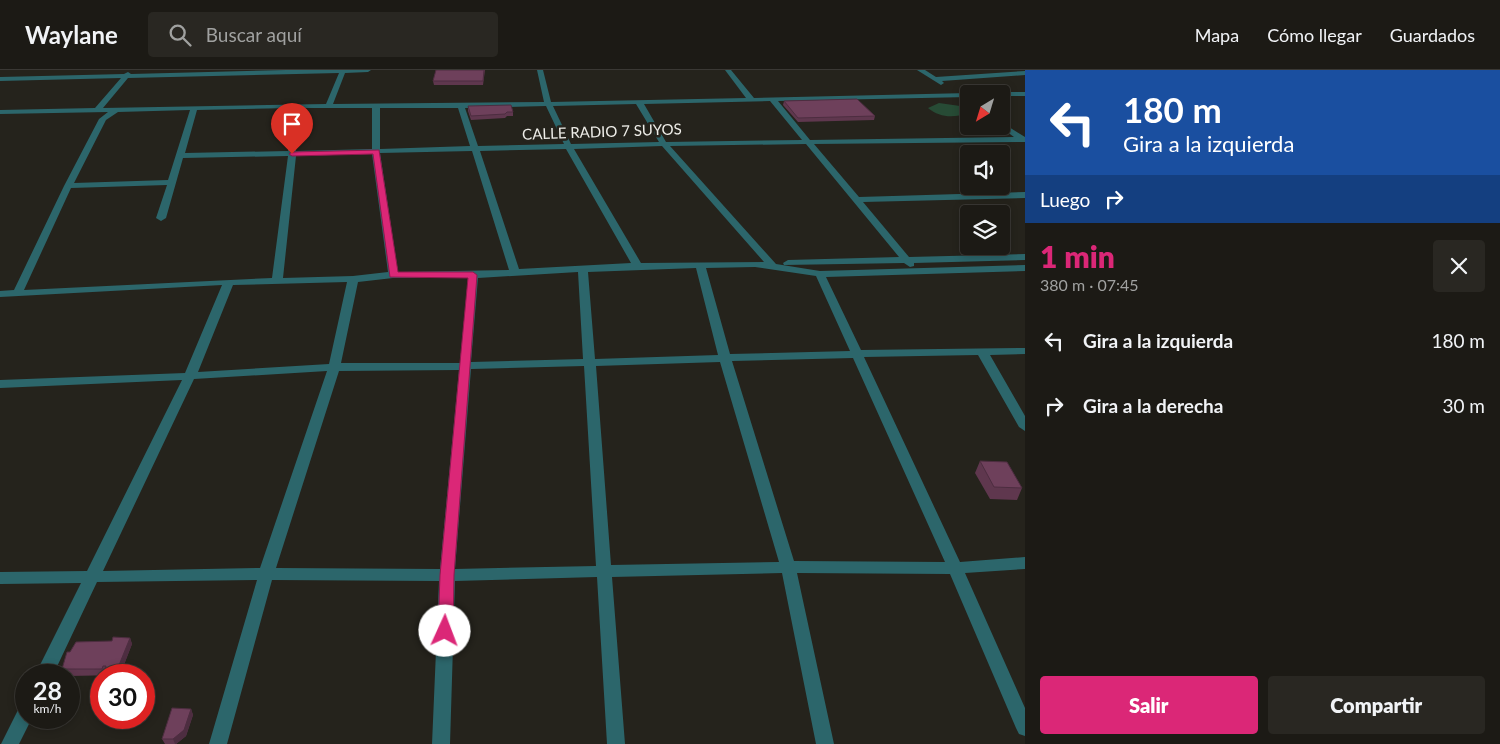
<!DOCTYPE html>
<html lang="es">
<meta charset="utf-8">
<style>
:root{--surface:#1c1a15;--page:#292722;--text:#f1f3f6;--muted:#a0a1a0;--line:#3a3834;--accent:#db2777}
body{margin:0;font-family:Lato,sans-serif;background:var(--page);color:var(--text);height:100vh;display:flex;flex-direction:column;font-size:19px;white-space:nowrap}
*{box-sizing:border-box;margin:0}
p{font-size:16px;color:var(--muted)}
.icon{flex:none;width:28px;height:28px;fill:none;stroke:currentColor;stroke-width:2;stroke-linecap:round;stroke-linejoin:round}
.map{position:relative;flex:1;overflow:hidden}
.side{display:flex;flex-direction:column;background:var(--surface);width:475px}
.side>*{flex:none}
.hud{background:#1a4fa0;color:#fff;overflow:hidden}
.needle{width:32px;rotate:218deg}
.controls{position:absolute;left:960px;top:15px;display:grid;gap:10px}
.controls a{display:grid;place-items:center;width:50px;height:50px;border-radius:5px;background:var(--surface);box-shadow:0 2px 8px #0003,0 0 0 1px var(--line);font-size:25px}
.speed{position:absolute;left:15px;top:594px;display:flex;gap:10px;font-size:25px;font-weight:700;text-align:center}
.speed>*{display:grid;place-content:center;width:65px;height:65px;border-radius:50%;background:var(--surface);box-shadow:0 2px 8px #0003,0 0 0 1px var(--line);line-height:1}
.speed small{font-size:12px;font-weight:400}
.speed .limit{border:8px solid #d22;background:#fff;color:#111}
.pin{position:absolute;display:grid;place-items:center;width:42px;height:42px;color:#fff;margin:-51px -21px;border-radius:50% 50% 50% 0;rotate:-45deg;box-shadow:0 0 5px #0007}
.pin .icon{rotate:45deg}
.me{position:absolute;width:55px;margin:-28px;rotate:2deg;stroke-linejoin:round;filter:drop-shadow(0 0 4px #0008)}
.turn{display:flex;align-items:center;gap:18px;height:105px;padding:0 15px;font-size:22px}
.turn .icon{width:65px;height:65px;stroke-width:2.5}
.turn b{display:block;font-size:35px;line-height:42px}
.then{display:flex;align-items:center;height:48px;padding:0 15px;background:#0003;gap:10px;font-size:19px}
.round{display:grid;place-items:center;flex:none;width:52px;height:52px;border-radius:5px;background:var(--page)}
.headline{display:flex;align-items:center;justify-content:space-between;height:85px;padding:0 15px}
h1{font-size:30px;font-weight:800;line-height:38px;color:var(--accent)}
.button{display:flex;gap:10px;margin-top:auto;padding:10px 15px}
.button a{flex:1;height:58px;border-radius:5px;background:var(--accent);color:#fff;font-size:20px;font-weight:800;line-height:58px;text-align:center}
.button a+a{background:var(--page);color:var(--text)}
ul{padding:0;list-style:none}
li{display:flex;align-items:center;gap:15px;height:65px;padding:0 15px}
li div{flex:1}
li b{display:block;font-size:19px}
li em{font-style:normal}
header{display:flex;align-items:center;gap:30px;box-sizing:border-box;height:70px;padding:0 25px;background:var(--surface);border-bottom:1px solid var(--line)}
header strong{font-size:24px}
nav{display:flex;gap:28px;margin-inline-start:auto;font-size:18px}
.search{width:350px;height:45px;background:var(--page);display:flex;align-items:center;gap:12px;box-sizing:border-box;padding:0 18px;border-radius:5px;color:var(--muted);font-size:19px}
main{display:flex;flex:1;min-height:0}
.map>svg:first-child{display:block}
.green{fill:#274b35}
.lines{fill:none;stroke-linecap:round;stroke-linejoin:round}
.minor{fill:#2c666b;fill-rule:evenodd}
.wall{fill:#5f374e}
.shaded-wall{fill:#4d2d40}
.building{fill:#6e405b;stroke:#4d2d40}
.route{fill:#db2777;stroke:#8e194d}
.labels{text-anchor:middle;stroke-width:5;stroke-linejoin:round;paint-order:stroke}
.far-street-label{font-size:15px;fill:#eeede8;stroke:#25231c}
</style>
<header>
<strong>Waylane</strong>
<div class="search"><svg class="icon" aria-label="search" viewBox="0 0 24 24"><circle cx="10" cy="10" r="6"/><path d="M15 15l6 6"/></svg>Buscar aquí</div>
<nav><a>Mapa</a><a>Cómo llegar</a><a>Guardados</a></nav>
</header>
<main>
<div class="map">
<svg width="1025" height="674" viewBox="0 0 1025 674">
<rect width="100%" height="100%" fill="#25231c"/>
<path class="green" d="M939 33 960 36 968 43C954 48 940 48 928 38Z"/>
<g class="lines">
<path class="minor" d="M286 0H371L368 2 345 3 333 34 544 32 537 0H543L551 32 746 28 725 0H731L754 28 969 23 972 24H969V27L778 31 810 70 1014 67 999 56H1001V52L1025 67V72H1023L814 74 859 127 1025 122V128L863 132 909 187 1025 184V190L914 193V196L910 197 904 193 784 195 783 193 788 190 899 187 806 74 670 76 776 194 820 201 1025 195V201L826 207 861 280 1025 278V284L990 285 1025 346V361L1019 357 978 285 864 287 960 492 1025 487V499L965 503 1025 638V666L1019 664 1016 658 950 504 797 503 834 674H816L782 503 612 507 625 674H607L597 507 455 511 450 674H432L439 511 272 510 227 674H209L257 510 97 512 53 605H35L81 513 0 514V502L87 501 182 310 0 318V310L185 303 222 215 0 227V221L14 220 64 116 99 49 108 42 0 44V40L95 38 121 8 0 11V7L124 4 128 2 131 4ZM339 3 326 34 103 38 128 8ZM770 31 802 70 666 72 644 34ZM636 34 659 72 571 74 553 36ZM546 36 564 74 478 76 465 38ZM291 38 288 81 185 83 197 40ZM299 38H372V79L296 81ZM380 38H458L470 76 380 79ZM190 40 168 110 74 113 106 50 118 42ZM662 76 764 192 641 193 574 79ZM566 79 631 193 519 199 480 81ZM472 81 509 200 398 202 380 83ZM372 84 388 202 353 206 283 208 296 86ZM288 86 272 208 24 220 71 118 167 115 156 148 161 151 166 148 183 88ZM755 197 816 206 850 281 730 284 706 198ZM696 198 718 285 595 289 588 202ZM578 202 583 289 471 292 478 208ZM393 208H468L460 293H341L358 212ZM347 212 329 294 198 302 233 215ZM853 288 945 492 794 491 732 291ZM720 292 779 492 611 495 596 296ZM584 296 596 496 455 499 471 299ZM459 300 440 499 276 498 339 301ZM327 301 260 498 103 501 194 309Z
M917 0H925L936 7 1025 1V5L942 11 944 13 941 15Z
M1001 22H1025V26H1001V24H998Z
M26 633V648H32L19 674H1L20 636Z"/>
</g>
<path class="wall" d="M436 0H485L483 15H434L433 11Z
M784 31 875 46 874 50 798 52 783 35Z
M468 36 513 42V46H507L505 48 471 50 468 41Z
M980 391 1022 418 1017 430 990 429 975 403Z
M130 568 132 574 120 605 69 606V605H64L62 599 70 582 112 571Z
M191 639 193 645 186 666 176 674H165L162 669Z"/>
<path class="shaded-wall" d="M130 568 132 574 120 605H115Z
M191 639 193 645 186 666 176 674H175L173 669Z"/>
<path class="building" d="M436 0H484L483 11H433Z
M857 29 875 46 798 48 784 31Z
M511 35 513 42H507L505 44 471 46 468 36Z
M980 391 1007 392 1022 418 994 417Z
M113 567 130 568 115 605H104L106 596H103L102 599H62L67 582H70L76 572 112 571Z
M172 638 191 639 184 660 173 669H162Z"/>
<path class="route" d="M379 80 398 202H473L477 205 454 505 453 561 450 565 445 567 440 565 438 561 440 505 468 208 390 207 373 84 292 86 289 84 292 82Z"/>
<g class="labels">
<g class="far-street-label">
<text transform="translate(602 62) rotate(-2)" y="5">CALLE RADIO 7 SUYOS</text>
</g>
</g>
</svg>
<div class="controls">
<a><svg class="needle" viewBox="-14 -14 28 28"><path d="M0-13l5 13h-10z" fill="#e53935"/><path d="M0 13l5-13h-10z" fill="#a0a1a0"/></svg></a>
<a><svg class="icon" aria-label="sound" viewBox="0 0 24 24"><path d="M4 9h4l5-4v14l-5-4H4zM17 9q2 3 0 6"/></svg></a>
<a><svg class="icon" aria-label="layers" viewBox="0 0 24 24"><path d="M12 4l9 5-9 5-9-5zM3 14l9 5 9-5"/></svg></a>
</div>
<div class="speed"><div>28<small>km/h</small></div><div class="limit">30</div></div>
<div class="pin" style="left:292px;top:84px;background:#d93025"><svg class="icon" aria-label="arrive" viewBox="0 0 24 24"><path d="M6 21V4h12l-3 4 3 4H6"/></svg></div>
<svg class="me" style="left:445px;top:561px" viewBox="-20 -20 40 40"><circle r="19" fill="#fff"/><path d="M0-13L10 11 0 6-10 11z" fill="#db2777"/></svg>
</div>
<section class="side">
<div class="hud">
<div class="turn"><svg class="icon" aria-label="left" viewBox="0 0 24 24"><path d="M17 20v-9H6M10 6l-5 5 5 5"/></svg><div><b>180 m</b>Gira a la izquierda</div></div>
<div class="then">Luego<svg class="icon" aria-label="right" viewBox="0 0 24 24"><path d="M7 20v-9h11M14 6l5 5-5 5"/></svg></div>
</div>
<div class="headline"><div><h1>1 min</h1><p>380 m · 07:45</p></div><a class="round"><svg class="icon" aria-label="close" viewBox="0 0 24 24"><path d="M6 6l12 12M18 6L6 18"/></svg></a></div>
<ul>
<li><svg class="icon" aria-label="left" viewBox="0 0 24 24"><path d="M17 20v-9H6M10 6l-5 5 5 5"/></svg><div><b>Gira a la izquierda</b></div><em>180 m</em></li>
<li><svg class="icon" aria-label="right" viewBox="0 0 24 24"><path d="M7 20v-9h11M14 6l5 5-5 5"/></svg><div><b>Gira a la derecha</b></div><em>30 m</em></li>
</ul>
<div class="button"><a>Salir</a><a>Compartir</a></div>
</section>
</main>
